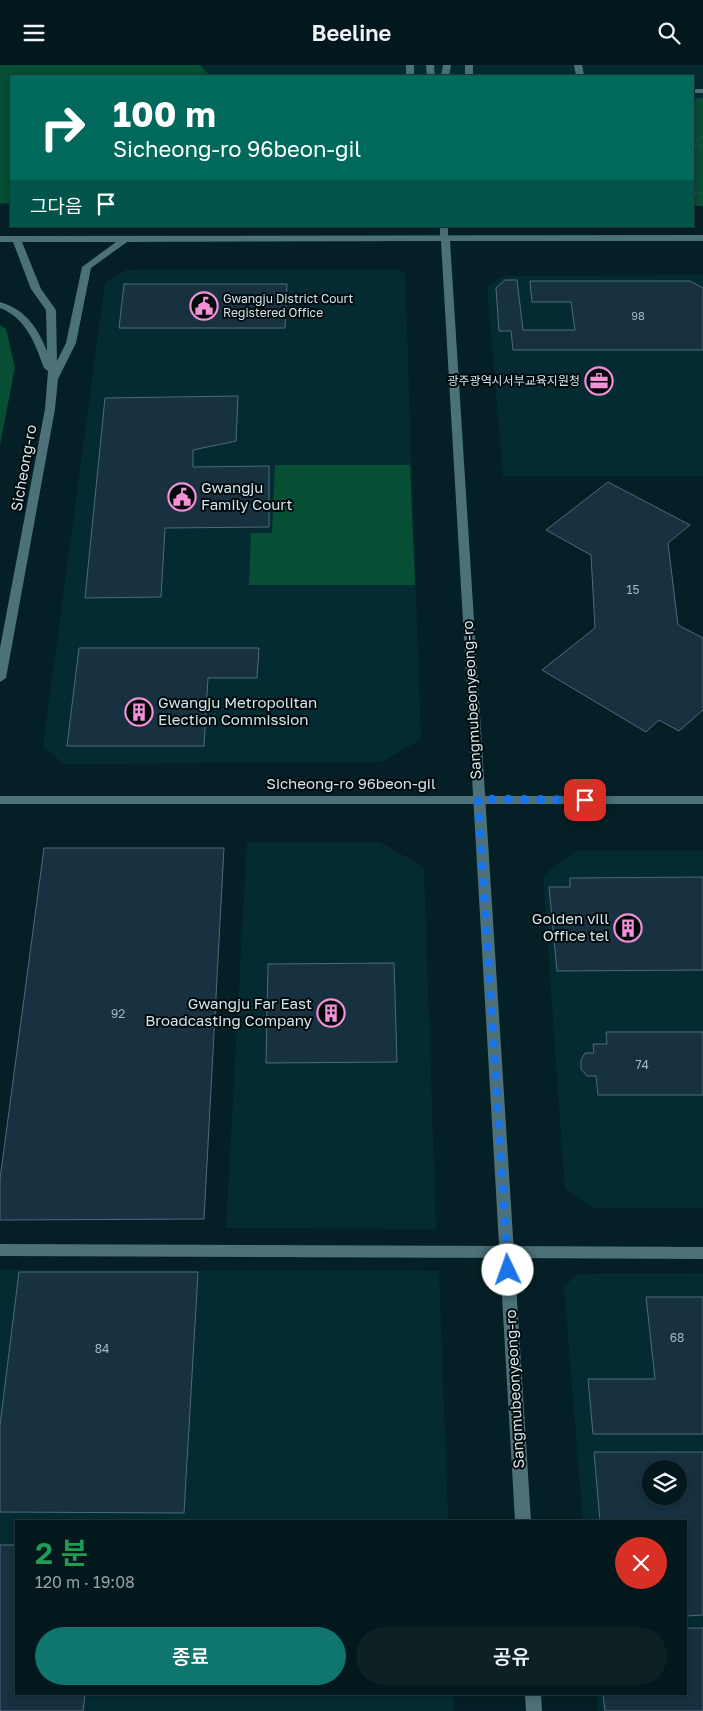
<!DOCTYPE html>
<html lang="ko">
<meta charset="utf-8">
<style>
:root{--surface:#03181c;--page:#0d2125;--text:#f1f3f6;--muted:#97a0a3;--line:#24373b;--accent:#0f766e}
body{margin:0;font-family:"Golos Text","Noto Sans KR",sans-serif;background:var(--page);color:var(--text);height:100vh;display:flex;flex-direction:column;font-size:19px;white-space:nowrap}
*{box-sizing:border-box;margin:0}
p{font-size:16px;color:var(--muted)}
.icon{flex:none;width:28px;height:28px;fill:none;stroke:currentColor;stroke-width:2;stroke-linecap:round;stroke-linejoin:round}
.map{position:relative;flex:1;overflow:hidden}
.drawer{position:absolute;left:15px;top:1455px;width:672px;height:175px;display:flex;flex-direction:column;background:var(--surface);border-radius:0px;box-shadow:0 2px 8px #0003,0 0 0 1px var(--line)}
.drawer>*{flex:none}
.guide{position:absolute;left:10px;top:10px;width:684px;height:152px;border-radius:0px;box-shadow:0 2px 8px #0003,0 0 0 1px var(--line);background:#00695c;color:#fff;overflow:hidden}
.buttons{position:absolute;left:642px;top:1395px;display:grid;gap:10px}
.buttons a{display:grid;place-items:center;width:45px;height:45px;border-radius:50%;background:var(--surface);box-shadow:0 2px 8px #0003,0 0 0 1px var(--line);font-size:25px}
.pin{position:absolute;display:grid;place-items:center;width:42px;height:42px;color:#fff;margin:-21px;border-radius:10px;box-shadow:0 2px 8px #0006}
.me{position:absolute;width:55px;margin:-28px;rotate:357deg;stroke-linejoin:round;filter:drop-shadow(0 0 4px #0008)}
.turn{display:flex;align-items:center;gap:18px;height:105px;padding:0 20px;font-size:22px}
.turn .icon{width:65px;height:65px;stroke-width:2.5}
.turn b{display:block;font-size:35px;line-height:42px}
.then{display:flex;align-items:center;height:48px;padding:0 20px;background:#0003;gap:10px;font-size:19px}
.round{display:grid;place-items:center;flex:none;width:52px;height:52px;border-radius:26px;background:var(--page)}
.headline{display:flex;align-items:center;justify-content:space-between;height:85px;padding:0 20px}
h1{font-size:30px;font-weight:600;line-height:38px;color:#1e9e55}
.action{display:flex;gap:10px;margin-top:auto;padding:10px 20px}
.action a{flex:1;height:58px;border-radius:30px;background:var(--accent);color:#fff;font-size:20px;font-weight:600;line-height:58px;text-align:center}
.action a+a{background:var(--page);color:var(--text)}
header{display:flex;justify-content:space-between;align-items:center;height:65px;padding:0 20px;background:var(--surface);font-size:22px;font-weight:600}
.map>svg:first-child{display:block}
.built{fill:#052b32;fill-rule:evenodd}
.green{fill:#064e34}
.building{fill:#173141;stroke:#4e6a7c;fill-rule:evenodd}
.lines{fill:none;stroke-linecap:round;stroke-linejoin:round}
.path{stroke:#486267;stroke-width:2.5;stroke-dasharray:0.5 2.5;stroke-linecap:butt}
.service{fill:#4c7179;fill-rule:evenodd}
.pedestrian{fill:#4c7179;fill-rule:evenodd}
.minor{fill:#4c7179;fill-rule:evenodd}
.tertiary{fill:#4c7179;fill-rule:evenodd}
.route{stroke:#1a73e8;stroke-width:9;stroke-dasharray:0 16.2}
.labels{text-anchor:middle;stroke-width:4;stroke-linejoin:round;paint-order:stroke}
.far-number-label{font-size:11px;fill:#a3b9c0}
.far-poi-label{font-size:12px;fill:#d2e6ea;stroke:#00090c;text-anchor:start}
.number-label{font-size:12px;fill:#a3b9c0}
.street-label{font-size:15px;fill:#d2e6ea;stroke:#00090c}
.poi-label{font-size:15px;fill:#d2e6ea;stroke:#00090c;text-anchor:start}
</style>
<header><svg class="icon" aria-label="menu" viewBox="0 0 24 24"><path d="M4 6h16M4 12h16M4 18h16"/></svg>Beeline<svg class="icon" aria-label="search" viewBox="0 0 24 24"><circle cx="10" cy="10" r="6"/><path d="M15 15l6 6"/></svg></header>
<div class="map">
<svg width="703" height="1646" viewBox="0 0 703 1646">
<rect width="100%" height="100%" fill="#042026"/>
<path class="built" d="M0 0H703V141H693L692 11H11V140H0Z
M396 204 405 209 421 674 382 697 64 699 43 682 105 217 126 205Z
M703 210V411H503L487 221 504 211Z
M247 777H379L424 802 436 1164 226 1163Z
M575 786H703V1143H593L565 1124 543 811Z
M0 1205 439 1206 448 1456H16V1629H453L454 1646H0Z
M703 1208V1646H598L597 1629H686V1456H583L564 1222 577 1209ZM651 1404H679V1431H651Z"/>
<path class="green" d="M0 0H199L207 8 216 11H11V138H0Z
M693 33H703V141H693Z
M0 260 6 264 15 302 0 380Z
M275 400H410L415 520H249L251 468H272Z"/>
<path class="building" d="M505 215H517L523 265H575L571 237H532L530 216H690L703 223V285H513L511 266H499L496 223Z
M124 219H287L285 263H119Z
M238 331 236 376 193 385V402L269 401V462L165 463 161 532 85 533 105 333Z
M608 417 690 460 668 478 678 560 703 573V645L679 666 659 655 646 667 542 605 595 563 591 490 546 465Z
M79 583H259L257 613H208L204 681H67Z
M44 783H224L204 1154 0 1155V1114Z
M703 812V905L557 906 549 822H570V813Z
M394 898 397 997 266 998 268 899Z
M606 967H703V1030H598L596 1011H587L581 1004V995L585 988H594L593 979H607Z
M19 1207H198L184 1448 0 1447V1360Z
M646 1232H703V1369H593L588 1314H655Z
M594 1387H703V1550L686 1551V1456H600ZM651 1404H679V1431H651Z
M0 1480H16V1629H85L83 1646H0Z
M686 1563H703V1646H605L603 1629H686Z"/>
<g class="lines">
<path class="path" d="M692 78 703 72
M692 81H703
M692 128H703"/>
<path class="service" d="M406 0H414V11H406Z
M426 0H434L435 11H427Z
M443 0H451L449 11H441Z
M465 0H473V11H465Z
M574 0H582L584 11H576Z
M692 24H703V28H692Z
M440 161H448V175L440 173Z"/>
<path class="pedestrian" d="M0 1179 507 1181 512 1182 514 1187 512 1192 507 1193 0 1191Z"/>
<path class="minor" d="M0 731H703V739H0Z
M507 1181 703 1182V1194L507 1193 502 1192 500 1187 502 1182Z"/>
<path class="tertiary" d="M703 170V176H450L531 1456H515L441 176 127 177 91 203 76 278 58 314 55 344 6 613 0 617V583L45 344 48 306 44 303C35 278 26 253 0 243V237C25 244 38 263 47 286L46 245 31 224 13 177H0V171ZM22 177H116L82 202 66 278 57 296 56 245 41 224Z
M525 1629H541L542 1646H526Z"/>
</g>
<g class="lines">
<path class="route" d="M508 1205 478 734 585 735"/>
</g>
<defs>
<g id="civic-ring" transform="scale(1.4375)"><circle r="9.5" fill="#00090c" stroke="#f391d5" stroke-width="1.5"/><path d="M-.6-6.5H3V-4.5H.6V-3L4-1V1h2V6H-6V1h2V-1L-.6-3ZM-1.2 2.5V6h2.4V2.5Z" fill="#f391d5"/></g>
<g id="office-ring" transform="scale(1.4375)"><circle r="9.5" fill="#00090c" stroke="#f391d5" stroke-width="1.5"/><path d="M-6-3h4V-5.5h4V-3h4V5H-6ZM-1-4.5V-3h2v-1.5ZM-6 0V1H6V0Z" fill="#f391d5"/></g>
<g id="building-ring" transform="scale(1.4375)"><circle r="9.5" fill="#00090c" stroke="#f391d5" stroke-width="1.5"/><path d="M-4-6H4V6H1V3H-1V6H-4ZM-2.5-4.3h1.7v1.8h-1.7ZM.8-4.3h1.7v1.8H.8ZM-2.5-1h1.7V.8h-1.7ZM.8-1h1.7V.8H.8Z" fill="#f391d5"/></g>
</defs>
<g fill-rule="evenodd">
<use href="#civic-ring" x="204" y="241"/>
<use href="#office-ring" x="599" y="316"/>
<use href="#civic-ring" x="182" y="432"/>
<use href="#building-ring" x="139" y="647"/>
<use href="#building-ring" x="628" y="863"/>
<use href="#building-ring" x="331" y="948"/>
</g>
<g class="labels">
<g class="far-number-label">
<text x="638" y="255">98</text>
</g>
<g class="far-poi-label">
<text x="223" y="238">Gwangju District Court<tspan x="223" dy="14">Registered Office</tspan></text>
<text x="580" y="320" text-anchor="end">광주광역시서부교육지원청</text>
</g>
<g class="number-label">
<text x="633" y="529">15</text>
<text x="118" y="953">92</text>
<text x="642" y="1004">74</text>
<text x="677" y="1277">68</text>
<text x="102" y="1288">84</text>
</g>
<g class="street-label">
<text transform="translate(24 403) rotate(-80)" y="5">Sicheong-ro</text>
<text transform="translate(472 635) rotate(-93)" y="5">Sangmubeonyeong-ro</text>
<text x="351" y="724">Sicheong-ro 96beon-gil</text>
<text transform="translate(515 1324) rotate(-93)" y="5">Sangmubeonyeong-ro</text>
</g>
<g class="poi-label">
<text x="201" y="428">Gwangju<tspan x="201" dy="17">Family Court</tspan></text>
<text x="158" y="643">Gwangju Metropolitan<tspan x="158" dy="17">Election Commission</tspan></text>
<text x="609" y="859" text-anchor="end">Golden vill<tspan x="609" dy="17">Office tel</tspan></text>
<text x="312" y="944" text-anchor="end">Gwangju Far East<tspan x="312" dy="17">Broadcasting Company</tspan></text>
</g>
</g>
</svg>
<div class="buttons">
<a><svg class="icon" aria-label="layers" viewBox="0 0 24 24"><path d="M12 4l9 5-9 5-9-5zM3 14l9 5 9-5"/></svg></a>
</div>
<div class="pin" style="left:585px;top:735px;background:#d93025"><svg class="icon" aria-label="arrive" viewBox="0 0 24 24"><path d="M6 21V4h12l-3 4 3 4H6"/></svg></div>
<svg class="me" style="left:508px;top:1205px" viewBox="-20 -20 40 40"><circle r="19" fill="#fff"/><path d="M0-13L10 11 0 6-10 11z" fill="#1a73e8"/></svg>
<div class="guide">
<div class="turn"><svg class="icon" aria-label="right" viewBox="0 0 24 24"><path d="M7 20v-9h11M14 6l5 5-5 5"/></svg><div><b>100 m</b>Sicheong-ro 96beon-gil</div></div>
<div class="then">그다음<svg class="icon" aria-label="arrive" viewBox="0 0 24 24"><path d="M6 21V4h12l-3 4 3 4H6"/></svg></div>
</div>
<section class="drawer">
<div class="headline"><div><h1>2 분</h1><p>120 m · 19:08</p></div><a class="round" style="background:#d93025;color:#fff"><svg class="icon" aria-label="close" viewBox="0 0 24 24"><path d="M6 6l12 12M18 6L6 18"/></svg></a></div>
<div class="action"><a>종료</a><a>공유</a></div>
</section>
</div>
